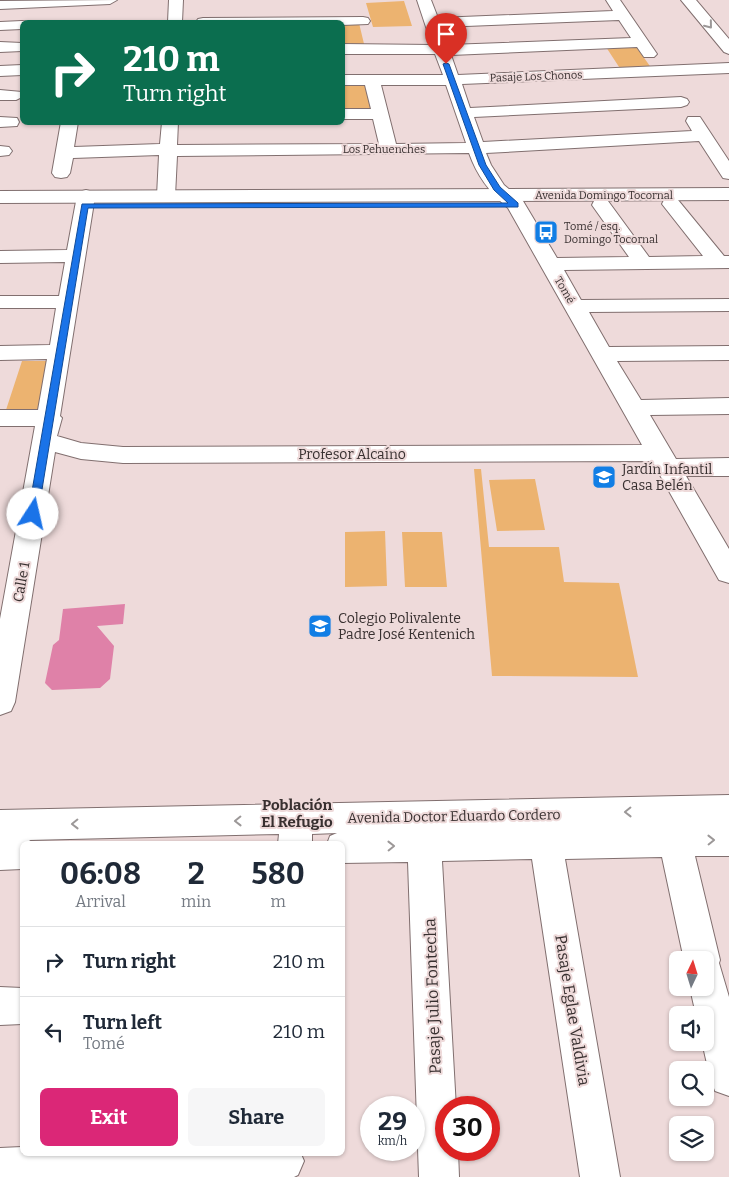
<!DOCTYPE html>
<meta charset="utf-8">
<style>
:root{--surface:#fff;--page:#f6f6f7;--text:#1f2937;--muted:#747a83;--line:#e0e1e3;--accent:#db2777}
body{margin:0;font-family:Bitter,serif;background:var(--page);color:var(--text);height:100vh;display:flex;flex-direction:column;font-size:19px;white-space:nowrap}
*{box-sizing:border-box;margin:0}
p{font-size:16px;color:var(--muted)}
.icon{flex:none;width:28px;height:28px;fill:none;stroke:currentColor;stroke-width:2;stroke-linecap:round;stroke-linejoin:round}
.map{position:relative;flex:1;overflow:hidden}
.drawer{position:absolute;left:20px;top:841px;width:325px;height:315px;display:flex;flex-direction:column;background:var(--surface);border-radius:8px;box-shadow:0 1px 4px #0004}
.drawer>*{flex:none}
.hud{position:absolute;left:20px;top:20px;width:325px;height:105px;border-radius:8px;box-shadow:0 1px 4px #0004;background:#0b6e4f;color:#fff;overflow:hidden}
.needle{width:32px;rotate:4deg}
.fabs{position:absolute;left:669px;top:951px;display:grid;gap:10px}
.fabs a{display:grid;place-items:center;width:45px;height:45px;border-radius:8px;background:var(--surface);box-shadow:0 1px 4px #0004;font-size:25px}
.speed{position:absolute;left:360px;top:1096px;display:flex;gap:10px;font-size:25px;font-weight:700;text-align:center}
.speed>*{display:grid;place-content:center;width:65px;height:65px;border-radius:50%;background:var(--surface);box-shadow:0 1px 4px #0004;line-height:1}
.speed small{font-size:12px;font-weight:400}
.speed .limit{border:8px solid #d22;background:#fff;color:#111}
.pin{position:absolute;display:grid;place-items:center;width:42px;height:42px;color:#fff;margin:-51px -21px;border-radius:50% 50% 50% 0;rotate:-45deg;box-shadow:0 0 5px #0007}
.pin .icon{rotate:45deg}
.me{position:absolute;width:55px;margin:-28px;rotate:10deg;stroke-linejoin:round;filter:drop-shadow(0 0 4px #0008)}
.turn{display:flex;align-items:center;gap:18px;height:105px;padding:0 20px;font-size:22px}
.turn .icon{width:65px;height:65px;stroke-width:2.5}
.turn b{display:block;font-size:35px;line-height:42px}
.eta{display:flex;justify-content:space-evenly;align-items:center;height:85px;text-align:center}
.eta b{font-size:30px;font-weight:700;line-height:35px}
.cta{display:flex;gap:10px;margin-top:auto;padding:10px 20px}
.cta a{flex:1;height:58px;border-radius:8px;background:var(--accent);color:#fff;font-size:20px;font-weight:700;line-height:58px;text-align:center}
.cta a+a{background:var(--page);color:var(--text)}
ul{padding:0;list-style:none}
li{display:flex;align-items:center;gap:15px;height:70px;padding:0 20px;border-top:1px solid var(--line)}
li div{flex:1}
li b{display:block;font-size:19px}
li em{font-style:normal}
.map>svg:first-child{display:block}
.green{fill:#ecb370}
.building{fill:#df81a8}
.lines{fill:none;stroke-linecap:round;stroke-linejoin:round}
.minor-casing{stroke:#816f6f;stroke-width:2}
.major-casing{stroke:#816f6f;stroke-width:2}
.minor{fill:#fff;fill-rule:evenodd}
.major{fill:#fff;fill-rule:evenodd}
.oneway{stroke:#9c9898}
.route{fill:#1a73e8;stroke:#114b97}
.labels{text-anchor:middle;stroke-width:4;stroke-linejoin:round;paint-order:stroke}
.far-street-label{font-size:11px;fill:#383030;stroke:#eedada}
.far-poi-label{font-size:11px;fill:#383030;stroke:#eedada;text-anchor:start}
.street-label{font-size:14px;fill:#383030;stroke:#eedada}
.poi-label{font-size:14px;fill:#383030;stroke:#eedada;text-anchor:start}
.neighbourhood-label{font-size:15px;font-weight:bold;fill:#383030;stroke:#eedada}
.near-street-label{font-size:16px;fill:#383030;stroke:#eedada}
</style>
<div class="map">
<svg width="729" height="1177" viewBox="0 0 729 1177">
<rect width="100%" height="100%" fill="#eedada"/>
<path class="green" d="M404 1 412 26 373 27 366 3Z
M342 23H359L365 48H343Z
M635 45 652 69 621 70 606 47Z
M343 82H369L374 112H343Z
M22 361H49L39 413H5Z
M474 469H481L489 547H559L564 582 619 583 638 677 492 676Z
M535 479 545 530 497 531 489 480Z
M385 531 387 586 345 587V532Z
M402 532H442L447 587H405Z"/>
<path class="building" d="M125 604 123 624 97 626 114 646 110 679 100 688 52 690 45 683 53 645 59 640 63 609Z"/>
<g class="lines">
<g class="minor-casing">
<path id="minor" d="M117 0 110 4 0 9V1Z
M169 0H183L182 22H168Z
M417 0H431L438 18 613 11 606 0H620L657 54 654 57H644L637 47 451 55 458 75 729 63V73L462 84 470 108 681 97 687 99 689 102 687 105 681 107 474 117 483 142 692 131 686 121 688 117H700L729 161V179L723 178 699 141 486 153 491 165 504 185 523 201 557 258 629 257 592 205 594 201 601 199 608 201 649 257 703 256 662 204 664 200 671 198 678 200 724 256H729V268L564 270 581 300 729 299V311L589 312 609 347 729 346V360L617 361 641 400 729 398V414L650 415 676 459 729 458V476H686L729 549V583L719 580 652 461 123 463 81 459 55 452 15 702 11 711 0 715V619L35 426H0V410H38L47 359 0 360V346L50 345 56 308H0V296H59L65 262 0 263V251L67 250 77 196 79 192 86 190 93 192 95 196 60 416 62 418 57 436 81 443 123 447 642 445 508 208C490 193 477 176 469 153L177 156 175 196 173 200 166 202 159 200 157 196 159 155 73 158 70 173 67 177 61 178 55 177 52 173 61 122H78L74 147 160 144 162 122H178L177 145 379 144 373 119H342V109H371L365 85H342V75H443L435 54H342V44L432 45ZM619 20 631 38 448 45 441 27ZM381 85H446L466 143 396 144Z
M363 17 368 18 370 21 368 24 342 25V22H196L198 19 203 18Z
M22 21 28 22H22V29L0 30V22Z
M0 42 22 43V51L0 52Z
M22 65V75L0 76V66Z
M0 90 22 92V97L16 100H0Z
M0 117 17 118 19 122 17 126 0 127Z
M0 146 9 147 12 151 9 155 0 156Z
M729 795V856H695L720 960 719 963 729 997V1096L715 1091 710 1077 702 1042H705V1015H696L690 988H705V960H684L662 857 565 859 620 1177H580L532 859 442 861 456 1108H446V1150H458L459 1177H419L408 862 342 863V844H327L330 836 337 833 312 834V844H278L279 834 29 840 35 844H22V869L0 870V810Z
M0 987 22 988V1024L0 1025Z
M22 1147V1154H301L304 1161 298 1175 294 1177H0V1148Z"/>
</g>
<g class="major-casing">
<path id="major" d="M681 0H696L729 39V54L724 52Z
M729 188V200L0 203V191Z"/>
</g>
<use href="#minor" class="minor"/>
<use href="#major" class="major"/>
</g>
<defs><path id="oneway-chevron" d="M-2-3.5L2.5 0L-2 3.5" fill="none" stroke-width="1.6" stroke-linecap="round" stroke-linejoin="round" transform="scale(1.25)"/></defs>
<g class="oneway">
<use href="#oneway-chevron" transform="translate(709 25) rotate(51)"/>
<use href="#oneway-chevron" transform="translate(628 812) rotate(179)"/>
<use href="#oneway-chevron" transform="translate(238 821) rotate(179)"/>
<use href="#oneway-chevron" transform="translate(75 824) rotate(179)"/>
<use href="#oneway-chevron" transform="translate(711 840) rotate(-1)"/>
<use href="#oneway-chevron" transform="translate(391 846) rotate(-1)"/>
</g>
<path class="route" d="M446 63 449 64 486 165 500 187 518 203V207L88 208 38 514 37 517H29L28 514 82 204 508 203 494 190 479 165 443 64Z"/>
<defs>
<g id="bus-square" transform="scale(1.25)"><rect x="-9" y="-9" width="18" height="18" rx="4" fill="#117ee5" stroke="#eedada"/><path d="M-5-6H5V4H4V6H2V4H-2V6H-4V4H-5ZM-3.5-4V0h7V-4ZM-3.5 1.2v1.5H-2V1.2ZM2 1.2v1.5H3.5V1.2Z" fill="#fff"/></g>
<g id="school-square" transform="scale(1.25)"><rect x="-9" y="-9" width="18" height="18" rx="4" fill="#117ee5" stroke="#eedada"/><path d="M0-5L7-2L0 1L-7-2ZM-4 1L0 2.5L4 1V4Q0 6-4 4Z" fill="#fff"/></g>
</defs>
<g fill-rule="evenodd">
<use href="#bus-square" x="546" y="232"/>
<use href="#school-square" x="604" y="477"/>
<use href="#school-square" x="320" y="626"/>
</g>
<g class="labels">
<g class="far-street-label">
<text transform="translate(536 76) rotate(-2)" y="4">Pasaje Los Chonos</text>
<text x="384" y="153">Los Pehuenches</text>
<text x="604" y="199">Avenida Domingo Tocornal</text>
<text transform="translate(565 290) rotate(60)" y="4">Tomé</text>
</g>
<g class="far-poi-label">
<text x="564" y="230">Tomé / esq.<tspan x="564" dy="13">Domingo Tocornal</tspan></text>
</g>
<g class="street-label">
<text x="352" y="459">Profesor Alcaíno</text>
<text transform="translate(21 582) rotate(-80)" y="5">Calle 1</text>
<text transform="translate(454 816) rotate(-1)" y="5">Avenida Doctor Eduardo Cordero</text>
</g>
<g class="poi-label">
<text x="622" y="474">Jardín Infantil<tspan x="622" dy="16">Casa Belén</tspan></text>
<text x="338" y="623">Colegio Polivalente<tspan x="338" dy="16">Padre José Kentenich</tspan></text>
</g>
<g class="neighbourhood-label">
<text x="297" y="810">Población<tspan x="297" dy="17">El Refugio</tspan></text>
</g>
<g class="near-street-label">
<text transform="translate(432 996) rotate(-92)" y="6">Pasaje Julio Fontecha</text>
<text transform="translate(573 1010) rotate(81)" y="6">Pasaje Eglae Valdivia</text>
</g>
</g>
</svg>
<div class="fabs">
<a><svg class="needle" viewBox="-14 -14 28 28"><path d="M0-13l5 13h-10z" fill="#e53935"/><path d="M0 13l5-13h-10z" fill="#747a83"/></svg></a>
<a><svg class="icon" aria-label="sound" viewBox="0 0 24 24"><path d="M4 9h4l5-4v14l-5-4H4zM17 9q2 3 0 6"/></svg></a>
<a><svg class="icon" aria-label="search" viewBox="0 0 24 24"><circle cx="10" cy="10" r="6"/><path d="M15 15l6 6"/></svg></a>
<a><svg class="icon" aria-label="layers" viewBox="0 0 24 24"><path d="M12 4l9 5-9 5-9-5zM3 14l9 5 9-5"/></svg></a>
</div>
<div class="speed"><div>29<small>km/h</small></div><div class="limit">30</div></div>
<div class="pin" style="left:446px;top:64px;background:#d93025"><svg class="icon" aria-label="arrive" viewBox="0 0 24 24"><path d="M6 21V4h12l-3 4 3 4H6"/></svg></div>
<svg class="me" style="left:33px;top:514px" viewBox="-20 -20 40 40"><circle r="19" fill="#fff"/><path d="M0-13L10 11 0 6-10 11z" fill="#1a73e8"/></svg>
<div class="hud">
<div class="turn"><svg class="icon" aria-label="right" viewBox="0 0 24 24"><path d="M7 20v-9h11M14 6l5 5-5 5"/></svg><div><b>210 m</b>Turn right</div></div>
</div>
<section class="drawer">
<div class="eta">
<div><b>06:08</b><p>Arrival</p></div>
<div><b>2</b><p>min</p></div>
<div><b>580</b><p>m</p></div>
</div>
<ul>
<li><svg class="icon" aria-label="right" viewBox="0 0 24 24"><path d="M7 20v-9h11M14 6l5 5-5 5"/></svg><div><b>Turn right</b></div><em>210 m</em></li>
<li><svg class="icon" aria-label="left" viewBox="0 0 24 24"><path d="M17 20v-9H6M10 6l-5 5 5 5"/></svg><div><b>Turn left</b><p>Tomé</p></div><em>210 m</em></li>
</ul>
<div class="cta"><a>Exit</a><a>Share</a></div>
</section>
</div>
